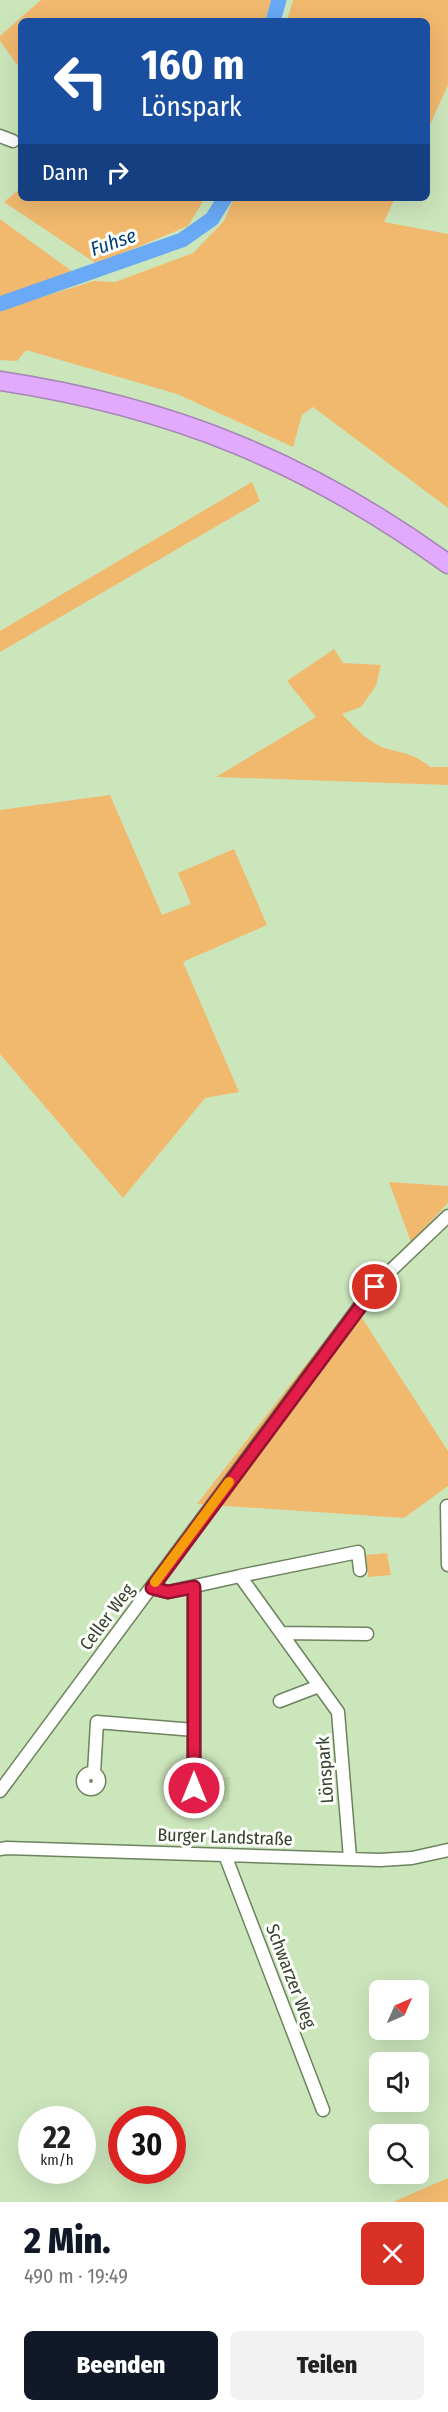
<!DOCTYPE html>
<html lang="de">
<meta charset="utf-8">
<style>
:root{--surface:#fff;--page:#f2f2f2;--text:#222;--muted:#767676;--accent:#111827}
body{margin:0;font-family:"Fira Sans Condensed",sans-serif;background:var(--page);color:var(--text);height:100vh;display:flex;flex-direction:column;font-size:22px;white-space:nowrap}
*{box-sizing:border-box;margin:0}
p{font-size:20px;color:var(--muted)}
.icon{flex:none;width:33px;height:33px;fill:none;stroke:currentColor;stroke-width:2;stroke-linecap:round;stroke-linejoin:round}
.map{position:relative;height:2202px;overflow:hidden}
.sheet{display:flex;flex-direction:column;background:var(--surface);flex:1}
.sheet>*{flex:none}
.hud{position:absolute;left:18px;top:18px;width:412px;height:183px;border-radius:9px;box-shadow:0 6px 24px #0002;background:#1a4fa0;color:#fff;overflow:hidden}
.needle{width:39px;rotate:45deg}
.tools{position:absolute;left:369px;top:1980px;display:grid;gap:12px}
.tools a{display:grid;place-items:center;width:60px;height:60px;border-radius:9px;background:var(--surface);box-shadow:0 6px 24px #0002;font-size:30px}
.speed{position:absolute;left:18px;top:2106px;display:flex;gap:12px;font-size:30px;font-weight:700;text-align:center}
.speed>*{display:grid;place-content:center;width:78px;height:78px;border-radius:50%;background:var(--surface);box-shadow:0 6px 24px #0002;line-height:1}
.speed small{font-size:15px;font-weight:400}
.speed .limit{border:9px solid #d22;background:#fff;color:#111}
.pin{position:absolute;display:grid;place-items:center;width:51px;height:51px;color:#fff;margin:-26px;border:3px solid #fff;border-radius:50%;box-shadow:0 2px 6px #0007}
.me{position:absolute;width:66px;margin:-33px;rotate:0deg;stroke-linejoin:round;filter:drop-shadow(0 0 4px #0008)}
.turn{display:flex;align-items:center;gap:21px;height:126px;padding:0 24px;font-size:27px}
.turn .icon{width:78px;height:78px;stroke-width:2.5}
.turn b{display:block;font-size:42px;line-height:51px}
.then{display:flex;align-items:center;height:57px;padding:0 24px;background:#0003;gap:12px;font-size:22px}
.round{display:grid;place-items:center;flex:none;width:63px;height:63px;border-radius:9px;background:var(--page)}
.headline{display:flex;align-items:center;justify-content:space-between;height:102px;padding:0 24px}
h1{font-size:36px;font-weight:800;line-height:45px;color:var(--accent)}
.primary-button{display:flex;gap:12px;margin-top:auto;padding:12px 24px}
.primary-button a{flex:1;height:69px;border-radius:9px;background:var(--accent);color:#fff;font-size:24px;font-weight:800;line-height:69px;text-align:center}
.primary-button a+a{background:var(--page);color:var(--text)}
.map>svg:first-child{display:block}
.built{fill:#bfddac}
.green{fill:#f1b96e}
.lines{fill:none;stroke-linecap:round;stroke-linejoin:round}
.river{stroke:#69a9f5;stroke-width:15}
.minor-casing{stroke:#6c835d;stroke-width:15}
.highway-casing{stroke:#a585b5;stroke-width:21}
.minor{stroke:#fff;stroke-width:12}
.highway{stroke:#e1aafd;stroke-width:18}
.route-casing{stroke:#92132f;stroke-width:15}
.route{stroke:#e11d48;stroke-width:10}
.slow{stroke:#f59e0b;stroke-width:10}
.labels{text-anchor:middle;stroke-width:6;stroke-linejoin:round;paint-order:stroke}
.street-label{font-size:18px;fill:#353f2f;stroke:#fcfffa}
.water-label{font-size:20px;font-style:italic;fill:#02407b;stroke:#fcfffa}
</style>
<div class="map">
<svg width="448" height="2202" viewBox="0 0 448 2202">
<rect width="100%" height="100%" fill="#cce6bc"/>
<path class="built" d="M230 1777 229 1802 197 1798 199 1778Z"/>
<path class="green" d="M41 0H271L265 21H21V70L0 41V36Z
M293 0H448V85L428 129V21H287Z
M21 188V198H205L188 226 97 264 4 202Z
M234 198H395L384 222 448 234V508L313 407 302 415 293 447 177 394 26 350 17 361 0 360V310L94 281 115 282 193 253 224 221Z
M0 219 77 275 0 299Z
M252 482 260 501 0 652V631Z
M334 649 343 663 381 665 376 686 361 707 342 714C353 726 366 740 382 747 402 754 413 752 430 767H448V785L216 777 316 717 287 681Z
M110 795 162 915 191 904 178 873 234 849 267 925 183 962 239 1092 205 1098 123 1198 0 1054V810Z
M389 1182 448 1186V1203L411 1242Z
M353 1304 448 1451V1486L404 1518 197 1504Z
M387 1553 391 1575 368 1577 366 1555Z
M448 2178V2202H393Z"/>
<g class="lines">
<path class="river" d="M273 21 279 0
M0 304 182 240 212 219 225 198"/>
<g class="minor-casing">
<path id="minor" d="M0 136 13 141
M447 1506 448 1565
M240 1576 358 1552 360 1570
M152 1588 168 1592 240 1576 338 1712 350 1858
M282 1633 367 1634
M280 1701 319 1686
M83 1781a8 8 0 1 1 16 0a8 8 0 1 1-16 0Z
M94 1773 97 1722 194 1730
M0 1791 365 1299 385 1276 448 1216
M190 1810 194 1788V1587
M0 1849 7 1848 380 1860 412 1858 448 1850
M225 1855 323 2110"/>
</g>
<g class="highway-casing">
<path id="highway" d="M0 381C172 407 307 462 448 564"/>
</g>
<use href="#minor" class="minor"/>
<use href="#highway" class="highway"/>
</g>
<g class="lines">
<g class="route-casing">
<path id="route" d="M194 1788V1587L168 1592 152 1588 375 1287"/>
</g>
<use href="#route" class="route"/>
<path class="slow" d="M155 1582 229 1482"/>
</g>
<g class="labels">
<g class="street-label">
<text transform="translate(107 1617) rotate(-53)" y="6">Celler Weg</text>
<text transform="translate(325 1770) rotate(-94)" y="6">Lönspark</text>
<text transform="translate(225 1837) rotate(2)" y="6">Burger Landstraße</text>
<text transform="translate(291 1976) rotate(69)" y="6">Schwarzer Weg</text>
</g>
<g class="water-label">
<text transform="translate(113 242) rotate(-19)" y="7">Fuhse</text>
</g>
</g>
</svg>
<div class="tools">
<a><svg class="needle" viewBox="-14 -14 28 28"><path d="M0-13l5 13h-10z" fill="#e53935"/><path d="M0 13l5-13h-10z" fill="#767676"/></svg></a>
<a><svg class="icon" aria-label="sound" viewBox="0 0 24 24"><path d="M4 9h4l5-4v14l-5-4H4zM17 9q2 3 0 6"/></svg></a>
<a><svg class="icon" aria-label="search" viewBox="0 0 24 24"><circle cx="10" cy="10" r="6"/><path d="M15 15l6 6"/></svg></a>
</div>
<div class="speed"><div>22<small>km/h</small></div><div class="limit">30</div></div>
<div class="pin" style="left:375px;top:1287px;background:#d93025"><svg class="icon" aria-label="arrive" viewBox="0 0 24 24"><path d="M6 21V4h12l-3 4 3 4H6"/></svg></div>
<svg class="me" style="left:194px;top:1788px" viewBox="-20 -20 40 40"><circle r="17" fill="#e11d48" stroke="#fff" stroke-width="3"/><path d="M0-11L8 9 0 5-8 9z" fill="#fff"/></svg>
<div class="hud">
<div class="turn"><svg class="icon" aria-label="left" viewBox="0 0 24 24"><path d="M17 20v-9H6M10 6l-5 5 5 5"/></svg><div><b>160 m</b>Lönspark</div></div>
<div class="then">Dann<svg class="icon" aria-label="right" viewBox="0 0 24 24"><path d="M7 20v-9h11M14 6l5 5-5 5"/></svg></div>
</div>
</div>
<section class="sheet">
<div class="headline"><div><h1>2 Min.</h1><p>490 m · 19:49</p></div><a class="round" style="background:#d93025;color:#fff"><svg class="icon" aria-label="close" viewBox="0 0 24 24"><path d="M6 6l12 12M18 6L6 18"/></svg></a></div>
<div class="primary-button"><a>Beenden</a><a>Teilen</a></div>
</section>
